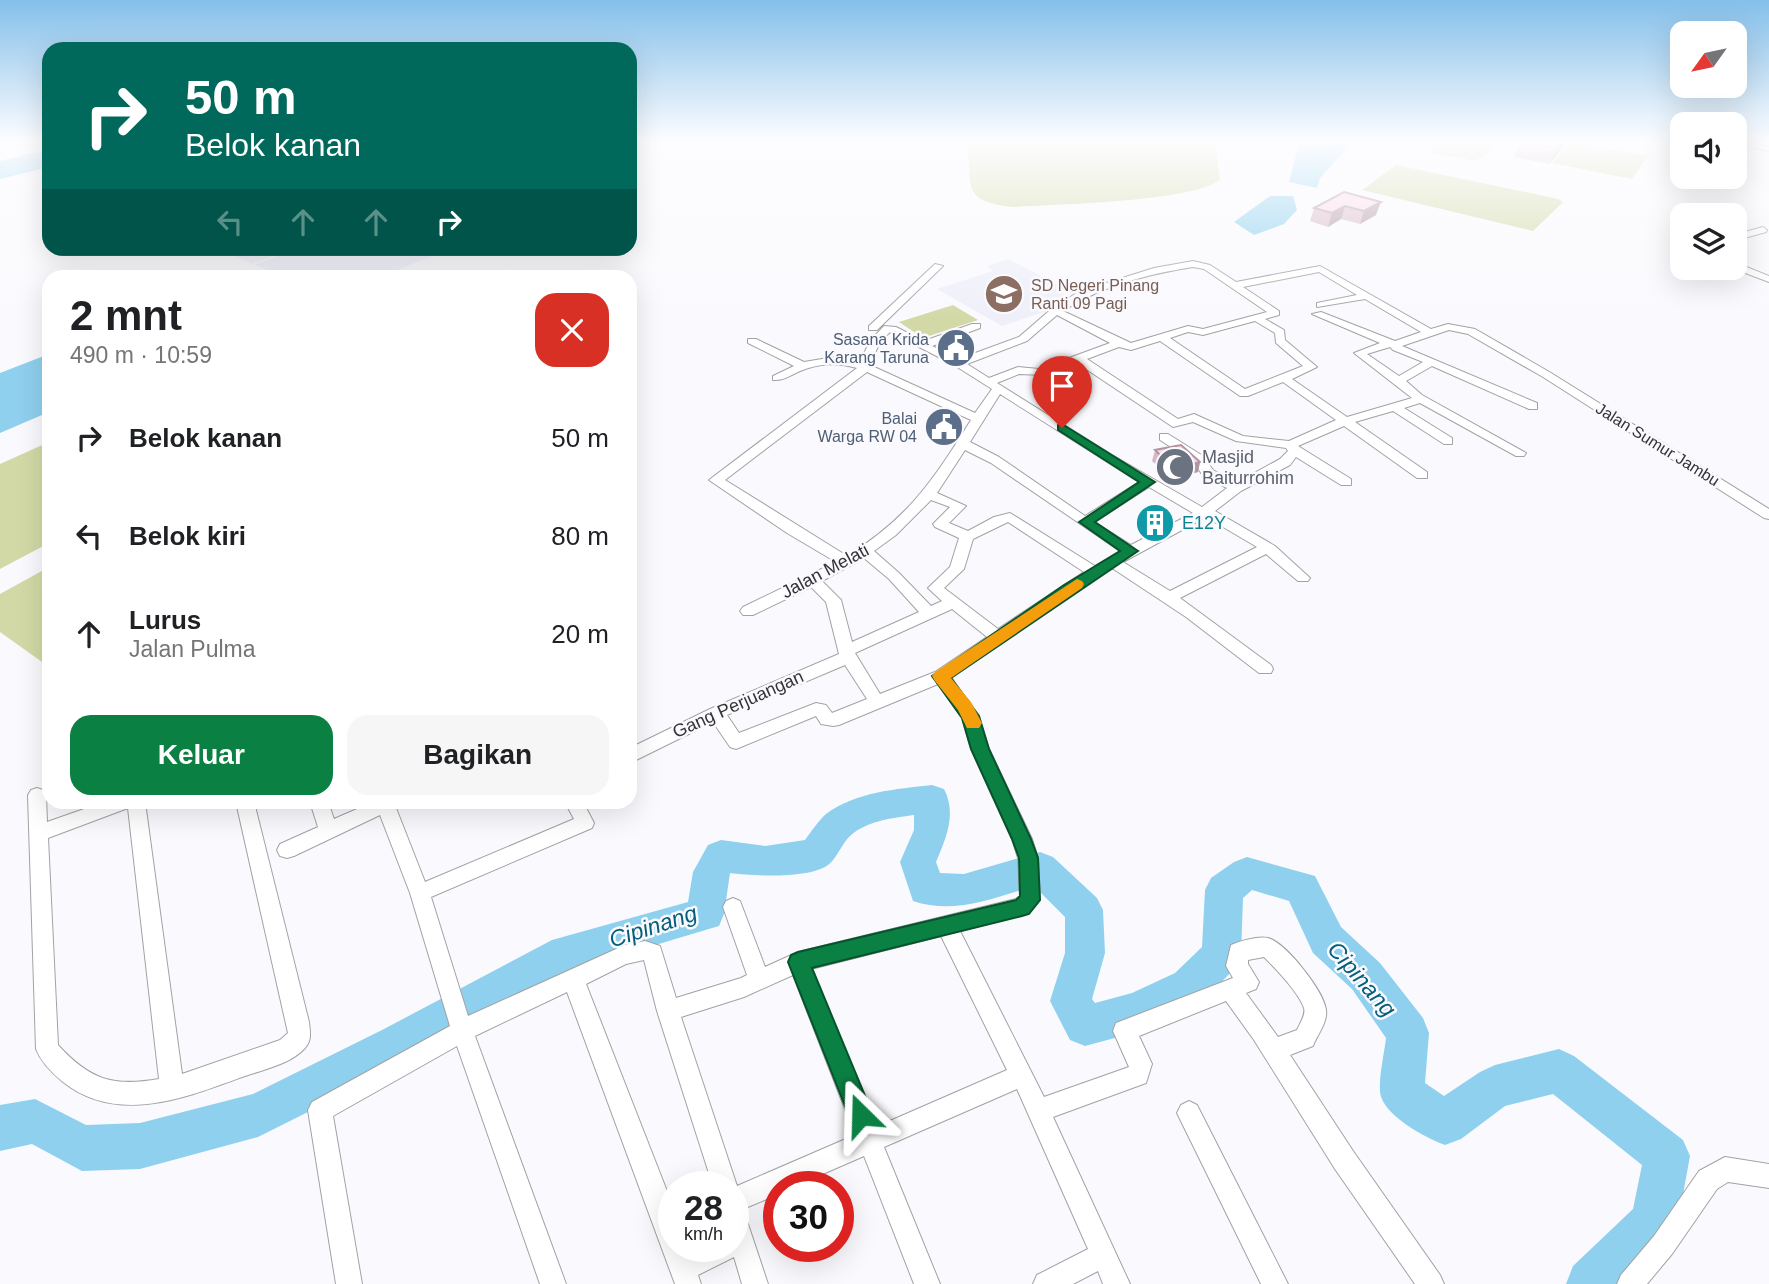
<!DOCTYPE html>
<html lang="id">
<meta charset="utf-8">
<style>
:root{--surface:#fff;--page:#f6f6f6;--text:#202124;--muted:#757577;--accent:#0b8043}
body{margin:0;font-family:Arial,sans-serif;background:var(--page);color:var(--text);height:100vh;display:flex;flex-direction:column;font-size:26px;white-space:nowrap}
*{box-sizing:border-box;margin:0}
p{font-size:23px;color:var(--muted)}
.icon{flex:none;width:38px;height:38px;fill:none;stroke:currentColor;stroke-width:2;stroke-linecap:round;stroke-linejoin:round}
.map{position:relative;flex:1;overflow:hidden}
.drawer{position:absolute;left:42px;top:270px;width:595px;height:539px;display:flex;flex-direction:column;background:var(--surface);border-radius:21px;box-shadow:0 7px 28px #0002}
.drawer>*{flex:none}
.banner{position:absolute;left:42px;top:42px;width:595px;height:214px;border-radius:21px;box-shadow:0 7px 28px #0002;background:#00695c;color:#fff;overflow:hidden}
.needle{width:46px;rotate:237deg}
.controls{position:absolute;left:1670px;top:21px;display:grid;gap:14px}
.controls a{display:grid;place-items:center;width:77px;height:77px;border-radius:14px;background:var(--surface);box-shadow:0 7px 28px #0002;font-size:35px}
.speed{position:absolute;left:658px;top:1171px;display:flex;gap:14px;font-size:35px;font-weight:700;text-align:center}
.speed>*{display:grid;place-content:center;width:91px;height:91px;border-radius:50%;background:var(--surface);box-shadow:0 7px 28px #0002;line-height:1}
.speed small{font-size:18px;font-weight:400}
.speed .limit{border:10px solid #d22;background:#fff;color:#111}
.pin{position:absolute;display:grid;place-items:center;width:60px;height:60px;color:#fff;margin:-72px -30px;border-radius:50% 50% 50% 0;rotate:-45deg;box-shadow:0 0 7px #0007}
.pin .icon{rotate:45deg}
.me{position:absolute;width:77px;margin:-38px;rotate:338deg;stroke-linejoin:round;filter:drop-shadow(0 0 5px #0008)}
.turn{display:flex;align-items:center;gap:24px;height:147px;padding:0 28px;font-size:32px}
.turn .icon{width:91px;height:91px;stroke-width:2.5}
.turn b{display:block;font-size:49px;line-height:60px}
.lanes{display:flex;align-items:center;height:66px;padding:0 28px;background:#0003;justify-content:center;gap:35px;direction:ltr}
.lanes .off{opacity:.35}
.round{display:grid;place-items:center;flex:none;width:74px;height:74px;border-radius:21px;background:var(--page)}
.overview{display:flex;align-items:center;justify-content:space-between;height:119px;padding:0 28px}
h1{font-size:42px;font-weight:600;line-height:52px}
.primary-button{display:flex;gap:14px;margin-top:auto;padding:14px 28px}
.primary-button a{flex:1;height:80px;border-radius:21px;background:var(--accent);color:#fff;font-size:28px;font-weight:600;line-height:80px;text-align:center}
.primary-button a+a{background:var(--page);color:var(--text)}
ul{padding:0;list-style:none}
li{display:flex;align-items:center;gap:21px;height:98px;padding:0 28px}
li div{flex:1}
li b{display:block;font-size:26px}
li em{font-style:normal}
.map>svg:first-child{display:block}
.built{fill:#efeffa}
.green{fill:#d2d9a6}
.water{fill:#8fd0ee}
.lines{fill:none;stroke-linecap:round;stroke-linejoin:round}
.river{fill:#8fd0ee;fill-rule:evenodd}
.minor-casing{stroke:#a2a2a5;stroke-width:2}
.minor{fill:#fff;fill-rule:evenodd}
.wall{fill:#d9b8c6}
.shaded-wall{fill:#b096a1}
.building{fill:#fcd6e6;stroke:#b096a1;stroke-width:2}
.route{fill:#0b8043;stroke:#07532c;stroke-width:2}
.slow{fill:#f59e0b}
.labels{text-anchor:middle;stroke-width:5;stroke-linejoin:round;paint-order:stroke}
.far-education-label{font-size:16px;fill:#785e54;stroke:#fafafe;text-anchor:start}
.far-service-label{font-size:16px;fill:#4e5e75;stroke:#fafafe;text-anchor:end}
.far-street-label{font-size:16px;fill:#343435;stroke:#fafafe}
.worship-label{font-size:18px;fill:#5b616d;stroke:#fafafe;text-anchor:start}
.culture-label{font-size:18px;fill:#0d838f;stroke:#fafafe;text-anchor:start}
.street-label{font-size:18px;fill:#343435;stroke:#fafafe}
.near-water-label{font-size:23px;font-style:italic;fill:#055e7b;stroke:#fafafe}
</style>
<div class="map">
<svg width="1769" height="1284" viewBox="0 0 1769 1284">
<rect width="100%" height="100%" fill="#fafafe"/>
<path class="built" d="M229 248 291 249 252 264 226 251Z
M298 248H449V249L383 276H284L254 265Z
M1008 259 1065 288 1057 291 1069 297 1060 303 1062 306 1002 326 937 289 993 271 987 266Z"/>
<path class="green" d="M966 140H1224L1216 148 1220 180C1190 202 1056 204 1013 207 956 201 975 182 966 140Z
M1443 140H1504L1476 161 1429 152Z
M1571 142 1648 156 1632 179 1552 163Z
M1396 165 1558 199 1563 202 1533 231 1362 190Z
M953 305 978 320 923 338 899 322Z
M49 442V543L0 569V464Z
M49 567V667L0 632V594Z"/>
<path class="water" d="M1300 140H1354L1320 178 1317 188 1289 182Z
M49 149V167L0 179V161Z
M1270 196H1293L1297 210 1284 224 1254 235 1234 222Z
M49 354V412L0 433V373Z"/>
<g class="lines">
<path class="river" d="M932 785 944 789C957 814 946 838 936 862L940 873 964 874 1040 852 1053 857 1097 898 1103 910 1105 953 1092 999 1095 1003 1132 993 1175 973 1202 947 1205 890 1211 878 1234 862 1247 857 1315 876 1341 927 1380 963 1423 1018 1429 1033 1425 1083 1444 1096 1480 1072 1495 1065 1559 1049 1574 1056 1683 1140 1690 1156 1678 1222 1671 1239 1626 1284H1566L1573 1266 1633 1209 1642 1165 1553 1094 1505 1106 1461 1139 1445 1145C1426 1138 1382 1115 1380 1092 1379 1075 1384 1055 1386 1038L1352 989 1313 953 1289 901 1252 890 1243 898 1241 955 1235 968 1203 1001 1137 1032 1085 1046 1070 1040 1050 1001 1065 953V917L1034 886C994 898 954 915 913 901L900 862 914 830V815C893 818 864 821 848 838 841 846 836 859 828 865 809 879 753 876 730 873L724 914 719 926 575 969 414 1059 258 1137 140 1169 82 1171 32 1144 0 1151V1105L35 1099 86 1125 140 1123 253 1094 384 1029 552 940 688 902 693 872 708 845 721 840 765 846 805 840C811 832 818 821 826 814 856 792 896 789 932 785Z"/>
<g class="minor-casing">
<path id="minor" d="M1734 140 1769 147V151L1734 143Z
M1763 227 1767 230 1766 232 1734 241V235Z
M1193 261 1210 265 1236 282 1320 266 1431 329 1448 324 1475 329 1551 373 1769 509V519L1764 518 1543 377 1468 334 1449 330 1402 346 1537 403V409H1529L1432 366 1406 381 1422 395 1526 453 1524 456H1516L1420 403 1404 408 1452 438V444H1444L1393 411 1355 422 1427 472V478H1417L1344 426 1298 446 1351 479V485H1341L1296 457 1290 465 1241 491 1215 511 1275 546 1310 578 1308 581H1298L1266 554 1180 598 1271 665 1273 669 1271 673H1259L1186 617 1112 568 1074 591 951 677 978 716 989 749 1032 839 1038 858 1040 900 1029 913 960 931 1044 1097 1129 1067 1113 1031 1116 1023 1233 978 1226 966 1231 945C1241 941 1257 936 1268 938 1286 943 1324 991 1326 1010 1328 1022 1317 1035 1313 1046L1290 1055 1353 1151 1440 1275 1444 1284H1415L1335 1169 1254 1040 1226 1001 1139 1036 1152 1064 1146 1083 1053 1117 1130 1284H1103L1098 1271 1073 1284H1033L1037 1275 1088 1249 1017 1089 884 1147 940 1284H914L864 1156 795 1186H779V1194L743 1209 768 1284H742L734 1257 698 1275 701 1284H675L567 992 475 1036 566 1284H540L457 1046 333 1116 362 1284H336L308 1110 312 1102 450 1026 410 893 380 815 294 856 287 858 280 856 277 850 280 844 318 827 310 802H328L334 819 373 802H399L396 808 425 882 574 819 565 802H583L594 823 592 828 431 897 468 1016 625 945 645 941 660 946 676 998 741 978 747 975 723 907 726 901 733 898 740 901 765 967 798 952 1016 899 1020 896 1018 858 1012 839 971 749 962 718 938 684 839 725 833 726 821 724 816 716 736 749 730 747 713 722 630 763V748L710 709 839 654 826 602 811 587 753 615H743L740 611 743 607 836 562 787 533 709 480 857 368C837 362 820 363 800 371 791 375 783 381 773 380V376L794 366 748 343V339H756L804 362 834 357 860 362 870 341 884 326 896 327 924 341 972 324H980V328L932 346 959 359 1019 337 1049 311 1078 292 1154 268ZM1193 267 1204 269 1267 312 1203 329 1188 326 1131 343 1063 311C1101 286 1148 274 1193 267ZM1319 272 1357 295 1317 303V307L1365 299 1421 332 1395 341 1321 312 1312 314 1380 343 1354 353 1412 398 1347 417 1292 379 1317 367 1285 340 1284 330 1265 319 1279 315V311L1243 287ZM1057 315 1110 343 1039 369 1018 367 989 378 967 364 1027 341ZM1255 321 1275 333 1276 343 1303 366 1245 389 1170 338 1188 332 1203 335ZM890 332 954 365 992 389 975 413 872 366 871 362 880 342ZM1160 341 1240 396H1248L1283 382 1336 420 1289 441 1243 436 1194 414 1178 419 1087 359 1119 347 1131 350ZM1390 347 1393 350 1423 362 1399 376 1367 354ZM1077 363 1173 427 1193 422 1236 441 1286 448 1288 451 1280 459 1236 483 1213 470 1203 456 1168 434H1160V440L1194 462 1203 476 1227 488 1202 507 1112 455 997 383 1019 374 1044 375ZM867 372 971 420C934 479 909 518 847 556L725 480ZM1000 394 1139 482 1085 516 999 457 970 442ZM965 450 991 463 1120 551 1095 566 1010 513 994 517 968 531 949 523 966 506 937 493ZM1149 487 1193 513 1131 545 1094 522ZM931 500 950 507 933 524 935 527 959 538 950 567 928 588 942 601 931 606 899 573 874 551 896 535ZM1206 517 1257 547 1170 591 1123 562ZM1008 522 1084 572 998 629 944 588 964 569 973 539ZM864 558 889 579 919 612 852 642 841 600 822 581ZM952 609 987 637 935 672 880 694 855 653ZM845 665 867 699 832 713 826 705 816 703 739 733 727 715ZM941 936 1007 1070 876 1127 811 969ZM1264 957C1275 968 1299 993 1304 1008 1306 1015 1300 1023 1297 1030L1278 1037 1246 993 1256 989 1259 982 1248 964V960ZM644 960 657 1011 713 1186H733V1246H701L690 1252 688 1246H674V1209L586 984 626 964ZM793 975 855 1135 737 1186 681 1017 744 997Z
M1734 262 1769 276V282L1732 268Z
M935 264 943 266 877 330H869V326Z
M37 788 43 790 46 795 47 822 104 802H145L182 1074 280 1040 288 1033 236 802H254L309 1022C310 1032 312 1040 305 1048 291 1064 262 1070 242 1077 185 1098 117 1125 63 1082 52 1073 41 1062 36 1049L28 795 31 790ZM128 808 159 1079C113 1087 90 1080 58 1045L48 838Z
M1189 1101 1197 1105 1288 1284H1261L1177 1113 1181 1105Z
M1725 1157 1769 1164V1188L1728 1182 1717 1189 1672 1254 1647 1284H1617L1621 1275 1654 1236 1699 1171Z"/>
</g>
<use href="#minor" class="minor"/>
</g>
<path class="wall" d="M1570 140 1549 164 1514 157 1521 141Z
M1344 192 1376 215 1360 224 1341 219 1328 227 1310 221 1314 208Z
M1155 450 1200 462 1198 472 1171 479 1152 461Z"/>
<path class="shaded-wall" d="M1563 140H1570L1549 164 1556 148Z
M1381 202 1376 215 1360 224 1364 211Z
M1345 206 1341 219 1328 227 1332 213Z
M1200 462 1198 472 1171 479 1173 468Z"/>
<path class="building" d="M1523 140H1563L1556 148 1521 141Z
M1344 192 1381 202 1364 211 1345 206 1332 213 1314 208Z
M1181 445 1200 462 1173 468 1155 450Z"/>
<linearGradient id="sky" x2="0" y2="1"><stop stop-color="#84bfea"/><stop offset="0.44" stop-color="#fdfdff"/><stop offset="1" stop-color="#fdfdff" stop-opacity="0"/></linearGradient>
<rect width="1769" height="320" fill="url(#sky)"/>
<path class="route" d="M1062 424 1155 482 1095 522 1138 551 951 678 979 716 989 749 1031 839 1038 858 1040 900 1029 914 1022 916 812 968 873 1115 869 1124 861 1127 852 1124 788 962 791 955 798 952 1016 900 1020 896 1019 858 1012 839 971 749 962 718 932 676 1064 585 1120 551 1079 522 1139 482 1058 430V425Z"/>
<path class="slow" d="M1077 579 1082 581 1084 584 1082 588 951 678 971 702 982 723 979 728H967L958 710 935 681 932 676 935 672Z"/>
<defs>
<g id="school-disc" transform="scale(2.0125)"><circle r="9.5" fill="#8d6e63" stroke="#fafafe"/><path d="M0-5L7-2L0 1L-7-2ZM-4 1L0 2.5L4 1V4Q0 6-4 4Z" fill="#fff"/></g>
<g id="civic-disc" transform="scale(2.0125)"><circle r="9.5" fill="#5c6f8a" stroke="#fafafe"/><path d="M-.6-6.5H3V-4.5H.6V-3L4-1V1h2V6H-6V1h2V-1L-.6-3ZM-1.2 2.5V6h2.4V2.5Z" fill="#fff"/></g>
<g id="mosque-disc" transform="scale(2.0125)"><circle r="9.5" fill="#6b7280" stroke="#fafafe"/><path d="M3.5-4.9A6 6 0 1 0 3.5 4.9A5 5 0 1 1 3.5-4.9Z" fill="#fff"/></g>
<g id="building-disc" transform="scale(2.0125)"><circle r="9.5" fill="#0f9aa8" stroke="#fafafe"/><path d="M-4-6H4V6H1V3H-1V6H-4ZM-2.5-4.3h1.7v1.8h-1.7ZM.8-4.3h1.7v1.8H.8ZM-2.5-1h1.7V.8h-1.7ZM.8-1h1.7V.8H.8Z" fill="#fff"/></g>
</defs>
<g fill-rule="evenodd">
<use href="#school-disc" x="1004" y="294"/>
<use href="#civic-disc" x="956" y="348"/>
<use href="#civic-disc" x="944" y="427"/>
<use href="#mosque-disc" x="1175" y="467"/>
<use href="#building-disc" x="1155" y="523"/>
</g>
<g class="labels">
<g class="far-education-label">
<text x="1031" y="291">SD Negeri Pinang<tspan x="1031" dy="18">Ranti 09 Pagi</tspan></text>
</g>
<g class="far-service-label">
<text x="929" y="345">Sasana Krida<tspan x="929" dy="18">Karang Taruna</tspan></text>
<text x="917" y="424">Balai<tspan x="917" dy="18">Warga RW 04</tspan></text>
</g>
<g class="far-street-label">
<text transform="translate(1658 444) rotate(32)" y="6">Jalan Sumur Jambu</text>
</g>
<g class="worship-label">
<text x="1202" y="463">Masjid<tspan x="1202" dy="21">Baiturrohim</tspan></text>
</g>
<g class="culture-label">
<text x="1182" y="529">E12Y</text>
</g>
<g class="street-label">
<text transform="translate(825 571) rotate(-28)" y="6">Jalan Melati</text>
<text transform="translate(738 704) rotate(-24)" y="6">Gang Perjuangan</text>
</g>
<g class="near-water-label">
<text transform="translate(653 926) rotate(-18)" y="8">Cipinang</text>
<text transform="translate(1362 979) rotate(49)" y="8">Cipinang</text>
</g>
</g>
</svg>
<div class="controls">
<a><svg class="needle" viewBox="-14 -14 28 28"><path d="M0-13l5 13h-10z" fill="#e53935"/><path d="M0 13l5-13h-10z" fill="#757577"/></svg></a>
<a><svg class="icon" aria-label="sound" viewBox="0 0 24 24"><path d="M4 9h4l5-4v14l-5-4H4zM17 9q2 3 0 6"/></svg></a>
<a><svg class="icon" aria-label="layers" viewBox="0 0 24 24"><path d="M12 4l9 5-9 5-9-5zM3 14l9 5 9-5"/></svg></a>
</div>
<div class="speed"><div>28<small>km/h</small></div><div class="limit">30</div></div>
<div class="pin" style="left:1062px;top:428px;background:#d93025"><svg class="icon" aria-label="arrive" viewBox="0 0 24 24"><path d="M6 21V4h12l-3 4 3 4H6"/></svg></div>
<svg class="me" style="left:861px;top:1115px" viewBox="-20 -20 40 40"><path d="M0-17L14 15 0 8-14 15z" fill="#0b8043" stroke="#fff" stroke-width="4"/></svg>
<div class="banner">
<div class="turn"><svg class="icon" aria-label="right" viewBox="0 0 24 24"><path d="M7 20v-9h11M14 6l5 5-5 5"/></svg><div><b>50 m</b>Belok kanan</div></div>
<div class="lanes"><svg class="icon off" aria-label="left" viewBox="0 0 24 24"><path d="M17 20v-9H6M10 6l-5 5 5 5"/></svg><svg class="icon off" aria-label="ahead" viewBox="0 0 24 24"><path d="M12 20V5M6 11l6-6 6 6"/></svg><svg class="icon off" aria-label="ahead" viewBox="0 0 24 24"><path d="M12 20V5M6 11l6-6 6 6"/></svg><svg class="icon" aria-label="right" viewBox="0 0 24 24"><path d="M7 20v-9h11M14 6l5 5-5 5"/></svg></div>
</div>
<section class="drawer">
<div class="overview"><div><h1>2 mnt</h1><p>490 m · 10:59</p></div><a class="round" style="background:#d93025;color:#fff"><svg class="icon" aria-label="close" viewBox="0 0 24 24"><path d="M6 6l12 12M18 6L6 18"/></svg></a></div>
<ul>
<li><svg class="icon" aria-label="right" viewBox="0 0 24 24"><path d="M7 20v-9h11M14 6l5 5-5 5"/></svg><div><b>Belok kanan</b></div><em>50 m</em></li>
<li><svg class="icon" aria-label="left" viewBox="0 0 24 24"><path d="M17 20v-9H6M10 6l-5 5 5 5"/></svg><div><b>Belok kiri</b></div><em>80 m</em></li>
<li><svg class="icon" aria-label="ahead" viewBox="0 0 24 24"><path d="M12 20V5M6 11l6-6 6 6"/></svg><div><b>Lurus</b><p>Jalan Pulma</p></div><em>20 m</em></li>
</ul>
<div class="primary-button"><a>Keluar</a><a>Bagikan</a></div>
</section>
</div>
